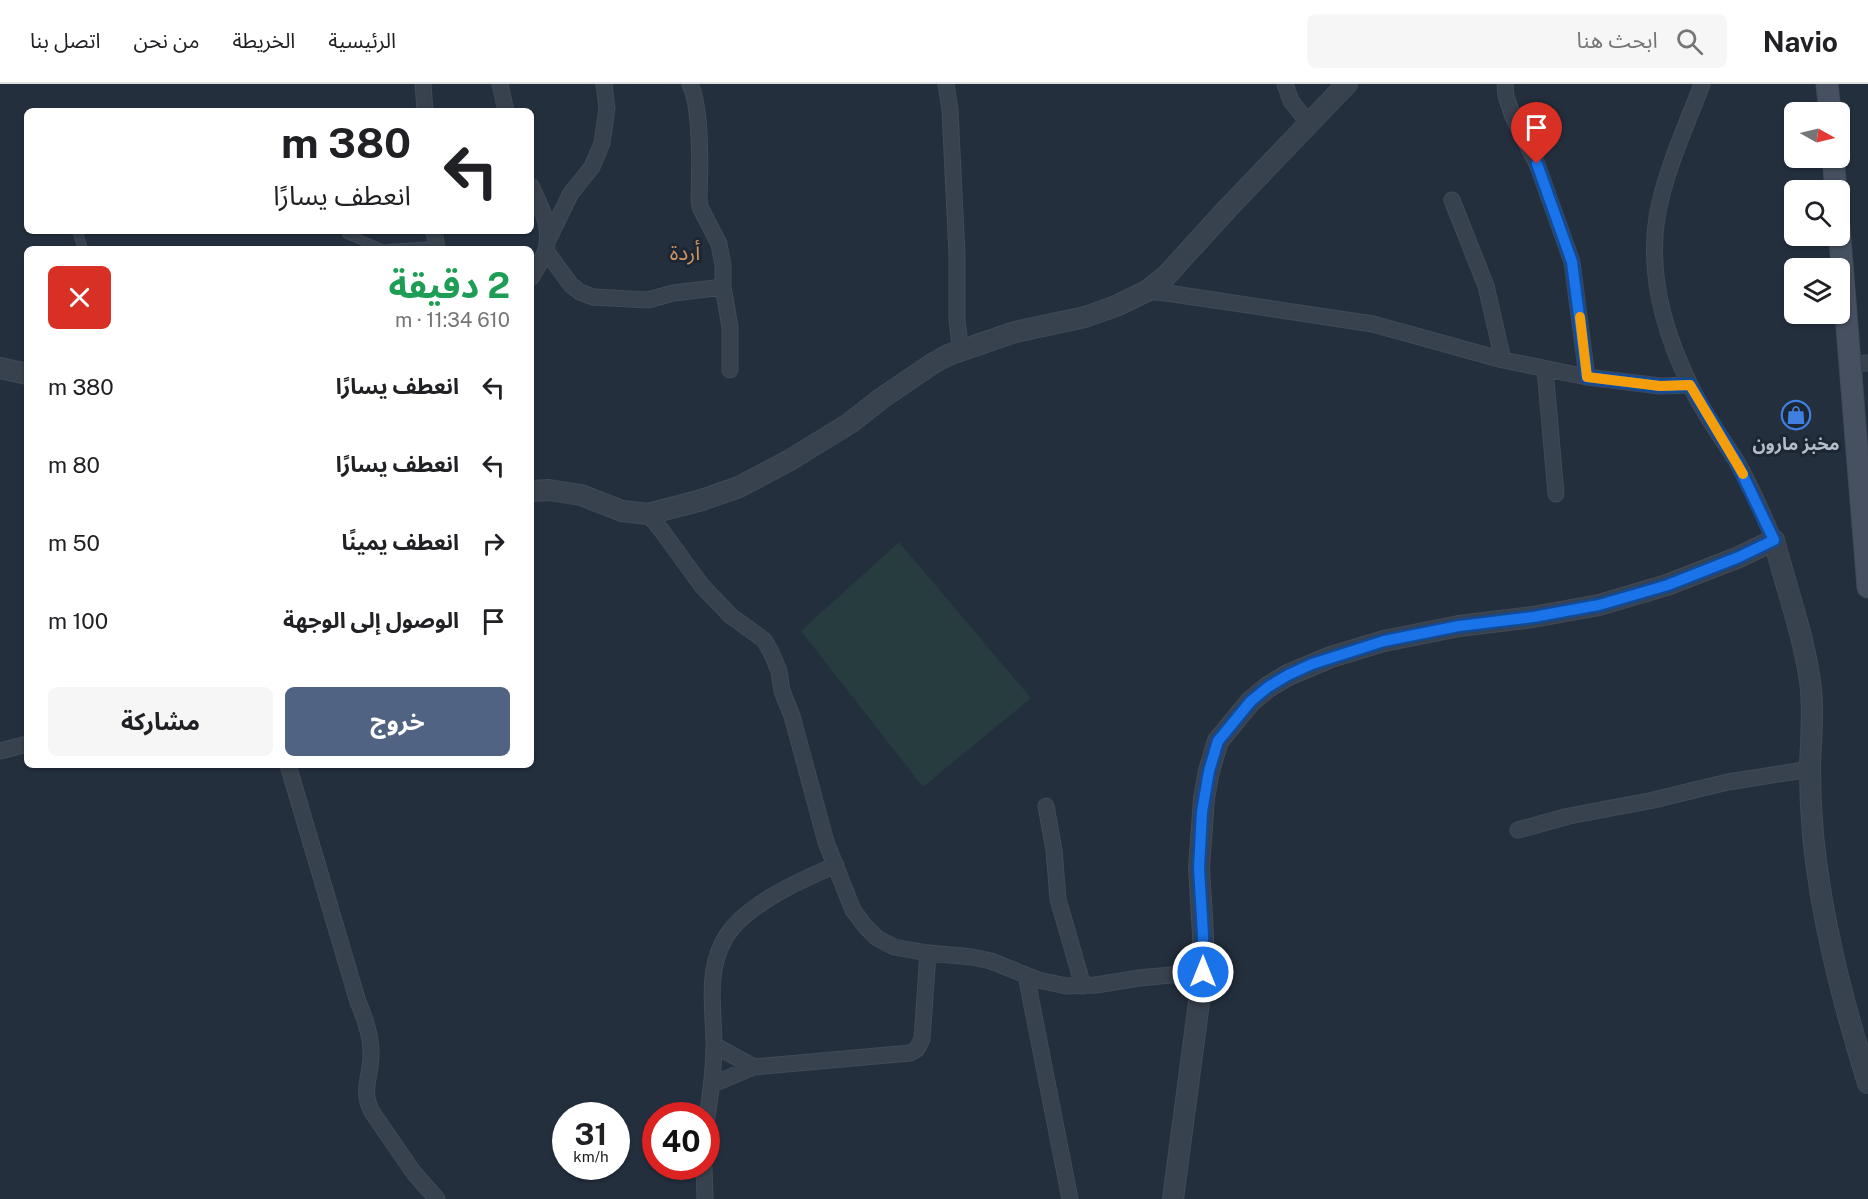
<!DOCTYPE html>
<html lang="ar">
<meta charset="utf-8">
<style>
:root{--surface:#fff;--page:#f6f6f6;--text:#202124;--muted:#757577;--line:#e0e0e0;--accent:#506383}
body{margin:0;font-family:"Public Sans","Noto Sans Arabic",sans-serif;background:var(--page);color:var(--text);direction:rtl;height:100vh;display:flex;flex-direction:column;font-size:22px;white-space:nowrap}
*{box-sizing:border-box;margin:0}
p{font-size:20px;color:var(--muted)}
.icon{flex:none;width:33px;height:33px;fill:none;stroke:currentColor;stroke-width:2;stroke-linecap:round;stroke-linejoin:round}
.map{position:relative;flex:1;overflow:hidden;direction:ltr}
.panel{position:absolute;left:24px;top:162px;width:510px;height:522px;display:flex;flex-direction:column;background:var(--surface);border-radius:9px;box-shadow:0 2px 4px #0004;direction:rtl}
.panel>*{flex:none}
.guide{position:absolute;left:24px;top:24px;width:510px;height:126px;border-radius:9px;box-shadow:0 2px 4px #0004;direction:rtl;background:#fff;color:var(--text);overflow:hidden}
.needle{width:39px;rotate:98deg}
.buttons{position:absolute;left:1784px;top:18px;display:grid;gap:12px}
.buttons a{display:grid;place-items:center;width:66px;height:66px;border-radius:9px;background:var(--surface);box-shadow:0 2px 4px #0004;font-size:30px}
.speed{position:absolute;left:552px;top:1018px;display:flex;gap:12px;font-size:30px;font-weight:700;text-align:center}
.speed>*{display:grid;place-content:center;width:78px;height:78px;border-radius:50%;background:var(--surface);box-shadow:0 2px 4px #0004;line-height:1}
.speed small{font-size:15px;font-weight:400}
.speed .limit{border:9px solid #d22;background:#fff;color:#111}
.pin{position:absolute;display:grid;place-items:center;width:51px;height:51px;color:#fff;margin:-62px -26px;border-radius:50% 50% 50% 0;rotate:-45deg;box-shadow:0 0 6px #0007}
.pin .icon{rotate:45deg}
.me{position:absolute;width:66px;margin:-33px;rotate:0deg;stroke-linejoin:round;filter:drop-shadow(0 0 4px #0008)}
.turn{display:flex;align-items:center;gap:21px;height:126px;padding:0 24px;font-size:27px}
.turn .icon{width:78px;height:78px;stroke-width:2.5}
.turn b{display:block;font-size:42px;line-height:51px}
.round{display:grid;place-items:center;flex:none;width:63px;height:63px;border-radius:9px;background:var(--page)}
.head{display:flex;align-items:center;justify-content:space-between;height:102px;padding:0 24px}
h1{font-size:36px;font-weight:700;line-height:45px;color:#1e9e55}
.button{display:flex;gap:12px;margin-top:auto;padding:12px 24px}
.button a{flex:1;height:69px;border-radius:9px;background:var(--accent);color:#fff;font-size:24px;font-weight:700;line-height:69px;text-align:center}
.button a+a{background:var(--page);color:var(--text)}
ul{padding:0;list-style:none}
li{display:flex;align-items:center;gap:18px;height:78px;padding:0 24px}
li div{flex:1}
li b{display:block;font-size:22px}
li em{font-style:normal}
header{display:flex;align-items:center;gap:36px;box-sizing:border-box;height:84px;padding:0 30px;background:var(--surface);border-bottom:2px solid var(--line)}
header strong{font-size:28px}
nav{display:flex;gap:33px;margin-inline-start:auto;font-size:21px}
.search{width:420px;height:54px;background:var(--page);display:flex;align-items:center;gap:15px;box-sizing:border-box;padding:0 21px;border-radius:9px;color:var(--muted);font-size:22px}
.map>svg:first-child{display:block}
.green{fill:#263c3f}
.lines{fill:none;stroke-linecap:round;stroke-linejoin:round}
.service-casing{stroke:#414a57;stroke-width:10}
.minor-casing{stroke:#414a57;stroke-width:17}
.tertiary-casing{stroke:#414a57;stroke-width:22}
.secondary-casing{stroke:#414a57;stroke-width:23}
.service{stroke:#38414e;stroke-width:8}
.minor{stroke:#38414e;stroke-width:15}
.tertiary{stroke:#38414e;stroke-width:20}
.secondary{stroke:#465061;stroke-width:21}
.route-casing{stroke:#114b97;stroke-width:15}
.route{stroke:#1a73e8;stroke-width:10}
.slow{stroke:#f59e0b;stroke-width:10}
.labels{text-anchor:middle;stroke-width:6;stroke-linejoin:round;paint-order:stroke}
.poi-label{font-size:18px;font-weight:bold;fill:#b4bcc9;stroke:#1d2633}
.quarter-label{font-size:21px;fill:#d59563;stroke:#1d2633}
</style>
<header>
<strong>Navio</strong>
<div class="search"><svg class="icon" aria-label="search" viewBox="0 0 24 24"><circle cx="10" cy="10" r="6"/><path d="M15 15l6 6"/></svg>ابحث هنا</div>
<nav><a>الرئيسية</a><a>الخريطة</a><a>من نحن</a><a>اتصل بنا</a></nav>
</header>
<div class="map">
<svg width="1868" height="1115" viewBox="0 0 1868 1115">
<rect width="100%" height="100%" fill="#242f3e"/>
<path class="green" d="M899 458 1031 614 923 703 801 547Z"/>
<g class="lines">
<g class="service-casing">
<path id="service" d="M81 147 78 150 83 165
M346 147 347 150 382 165
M387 165 436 162"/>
</g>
<g class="minor-casing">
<path id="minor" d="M423 0 425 27
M500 0 506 27
M690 0C702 25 700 86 699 115L700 123 719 160 723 181V203L730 243V286
M946 0 950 26 957 171V237L961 267
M1285 0 1291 17 1310 41
M1505 0 1506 12 1513 33 1537 80 1572 178 1587 293
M1702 0C1686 43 1665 87 1657 133 1648 190 1665 250 1690 301 1703 328 1721 353 1737 378 1751 403 1763 430 1774 456
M531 102C541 123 553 145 545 169 541 178 535 186 531 194
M1452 116 1486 202 1503 276
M434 147 437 165
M547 158 571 109 592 83 602 59 607 24 604 0
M546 167 571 201 580 208 593 213 648 216 673 209 723 203
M1147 207 1174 210 1373 240 1503 276 1587 293 1660 302 1690 301
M1850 280 1868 279
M1545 285 1556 410
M648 430 662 447 702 502 731 532 764 556 771 568 779 587 782 607 792 632 826 758 853 826 865 842 877 854 894 863 928 869 972 873 991 877 1038 896 1067 902 1096 901 1139 894 1203 888
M0 667 27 660
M288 681 358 918C365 934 371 951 371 968 372 991 360 1006 372 1028L414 1089 437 1115
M1046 722 1054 766 1058 815 1083 902
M1518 746 1569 732 1649 717 1728 698 1810 685
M1026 891 1070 1115
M714 961 754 983
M713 1000 754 983 910 969 917 965 922 955 928 869
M706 1040C710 1012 714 990 714 962 714 926 706 891 723 858 741 822 801 796 836 781
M704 1083 705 1115"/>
</g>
<g class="tertiary-casing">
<path id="tertiary" d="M0 284 27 290
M531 407 549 406 581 411 622 427 648 430 702 416 739 403 790 376 850 339 882 314 932 280 948 271 1015 248 1085 233 1116 222 1147 207 1166 192 1228 124 1347 0
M1173 1115 1203 888V851L1199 784 1204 714 1209 687 1218 657 1251 617 1268 603 1288 591 1331 573 1384 557 1459 542 1533 533 1599 521 1667 501 1739 473 1774 456C1786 503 1803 549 1810 597 1814 625 1811 654 1810 683 1810 706 1811 728 1813 751 1821 835 1843 918 1868 999"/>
</g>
<g class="secondary-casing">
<path id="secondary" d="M1827 0 1830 28
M1833 74 1836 106
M1839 143 1868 503"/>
</g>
<use href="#service" class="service"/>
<use href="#minor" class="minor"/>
<use href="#tertiary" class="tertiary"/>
<use href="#secondary" class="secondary"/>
</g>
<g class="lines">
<g class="route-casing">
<path id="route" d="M1203 888V851L1199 784 1202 728 1209 687 1218 657 1251 617 1268 603 1288 591 1312 580 1384 557 1459 542 1533 533 1599 521 1668 501 1739 473 1774 456 1737 379 1690 301 1660 302 1587 293 1572 178 1537 80"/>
</g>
<use href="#route" class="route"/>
<path class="slow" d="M1580 233 1587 293 1660 302 1690 301 1743 390"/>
</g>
<defs>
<g id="shop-ring" transform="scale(1.5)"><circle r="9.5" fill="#1d2633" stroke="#3f7fe0" stroke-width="1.5"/><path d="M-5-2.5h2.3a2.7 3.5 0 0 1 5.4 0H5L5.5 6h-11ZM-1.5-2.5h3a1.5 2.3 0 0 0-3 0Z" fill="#3f7fe0"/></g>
</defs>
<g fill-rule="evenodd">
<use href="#shop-ring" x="1796" y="331"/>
</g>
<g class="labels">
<g class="poi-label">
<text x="1796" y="366">مخبز مارون</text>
</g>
<g class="quarter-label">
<text x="685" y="176">أردة</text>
</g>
</g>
</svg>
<div class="buttons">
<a><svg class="needle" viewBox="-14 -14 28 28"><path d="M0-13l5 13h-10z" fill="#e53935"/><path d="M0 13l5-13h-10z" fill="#757577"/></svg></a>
<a><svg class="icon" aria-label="search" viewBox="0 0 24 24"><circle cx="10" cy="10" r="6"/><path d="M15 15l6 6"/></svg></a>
<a><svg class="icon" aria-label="layers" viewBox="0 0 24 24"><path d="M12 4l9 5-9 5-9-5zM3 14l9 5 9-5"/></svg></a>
</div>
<div class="speed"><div>31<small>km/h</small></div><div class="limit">40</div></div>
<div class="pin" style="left:1537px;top:80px;background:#d93025"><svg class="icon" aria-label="arrive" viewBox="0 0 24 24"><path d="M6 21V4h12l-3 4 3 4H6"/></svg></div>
<svg class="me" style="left:1203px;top:888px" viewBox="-20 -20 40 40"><circle r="17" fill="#1a73e8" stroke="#fff" stroke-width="3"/><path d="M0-11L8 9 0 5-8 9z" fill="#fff"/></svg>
<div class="guide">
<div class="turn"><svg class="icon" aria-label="left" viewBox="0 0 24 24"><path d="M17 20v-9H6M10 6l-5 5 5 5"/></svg><div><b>380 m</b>انعطف يسارًا</div></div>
</div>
<section class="panel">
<div class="head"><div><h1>2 دقيقة</h1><p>610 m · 11:34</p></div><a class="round" style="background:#d93025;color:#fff"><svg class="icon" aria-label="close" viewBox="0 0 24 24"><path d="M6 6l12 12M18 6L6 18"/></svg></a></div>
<ul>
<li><svg class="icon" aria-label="left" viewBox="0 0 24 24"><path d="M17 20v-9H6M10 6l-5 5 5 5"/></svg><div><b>انعطف يسارًا</b></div><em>380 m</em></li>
<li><svg class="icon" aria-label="left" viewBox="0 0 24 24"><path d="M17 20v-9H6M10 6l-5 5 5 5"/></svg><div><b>انعطف يسارًا</b></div><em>80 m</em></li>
<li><svg class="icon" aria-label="right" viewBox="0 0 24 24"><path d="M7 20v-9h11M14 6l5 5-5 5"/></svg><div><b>انعطف يمينًا</b></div><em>50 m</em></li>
<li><svg class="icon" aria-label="arrive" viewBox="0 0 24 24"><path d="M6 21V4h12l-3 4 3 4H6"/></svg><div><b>الوصول إلى الوجهة</b></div><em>100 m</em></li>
</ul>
<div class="button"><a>خروج</a><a>مشاركة</a></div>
</section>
</div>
